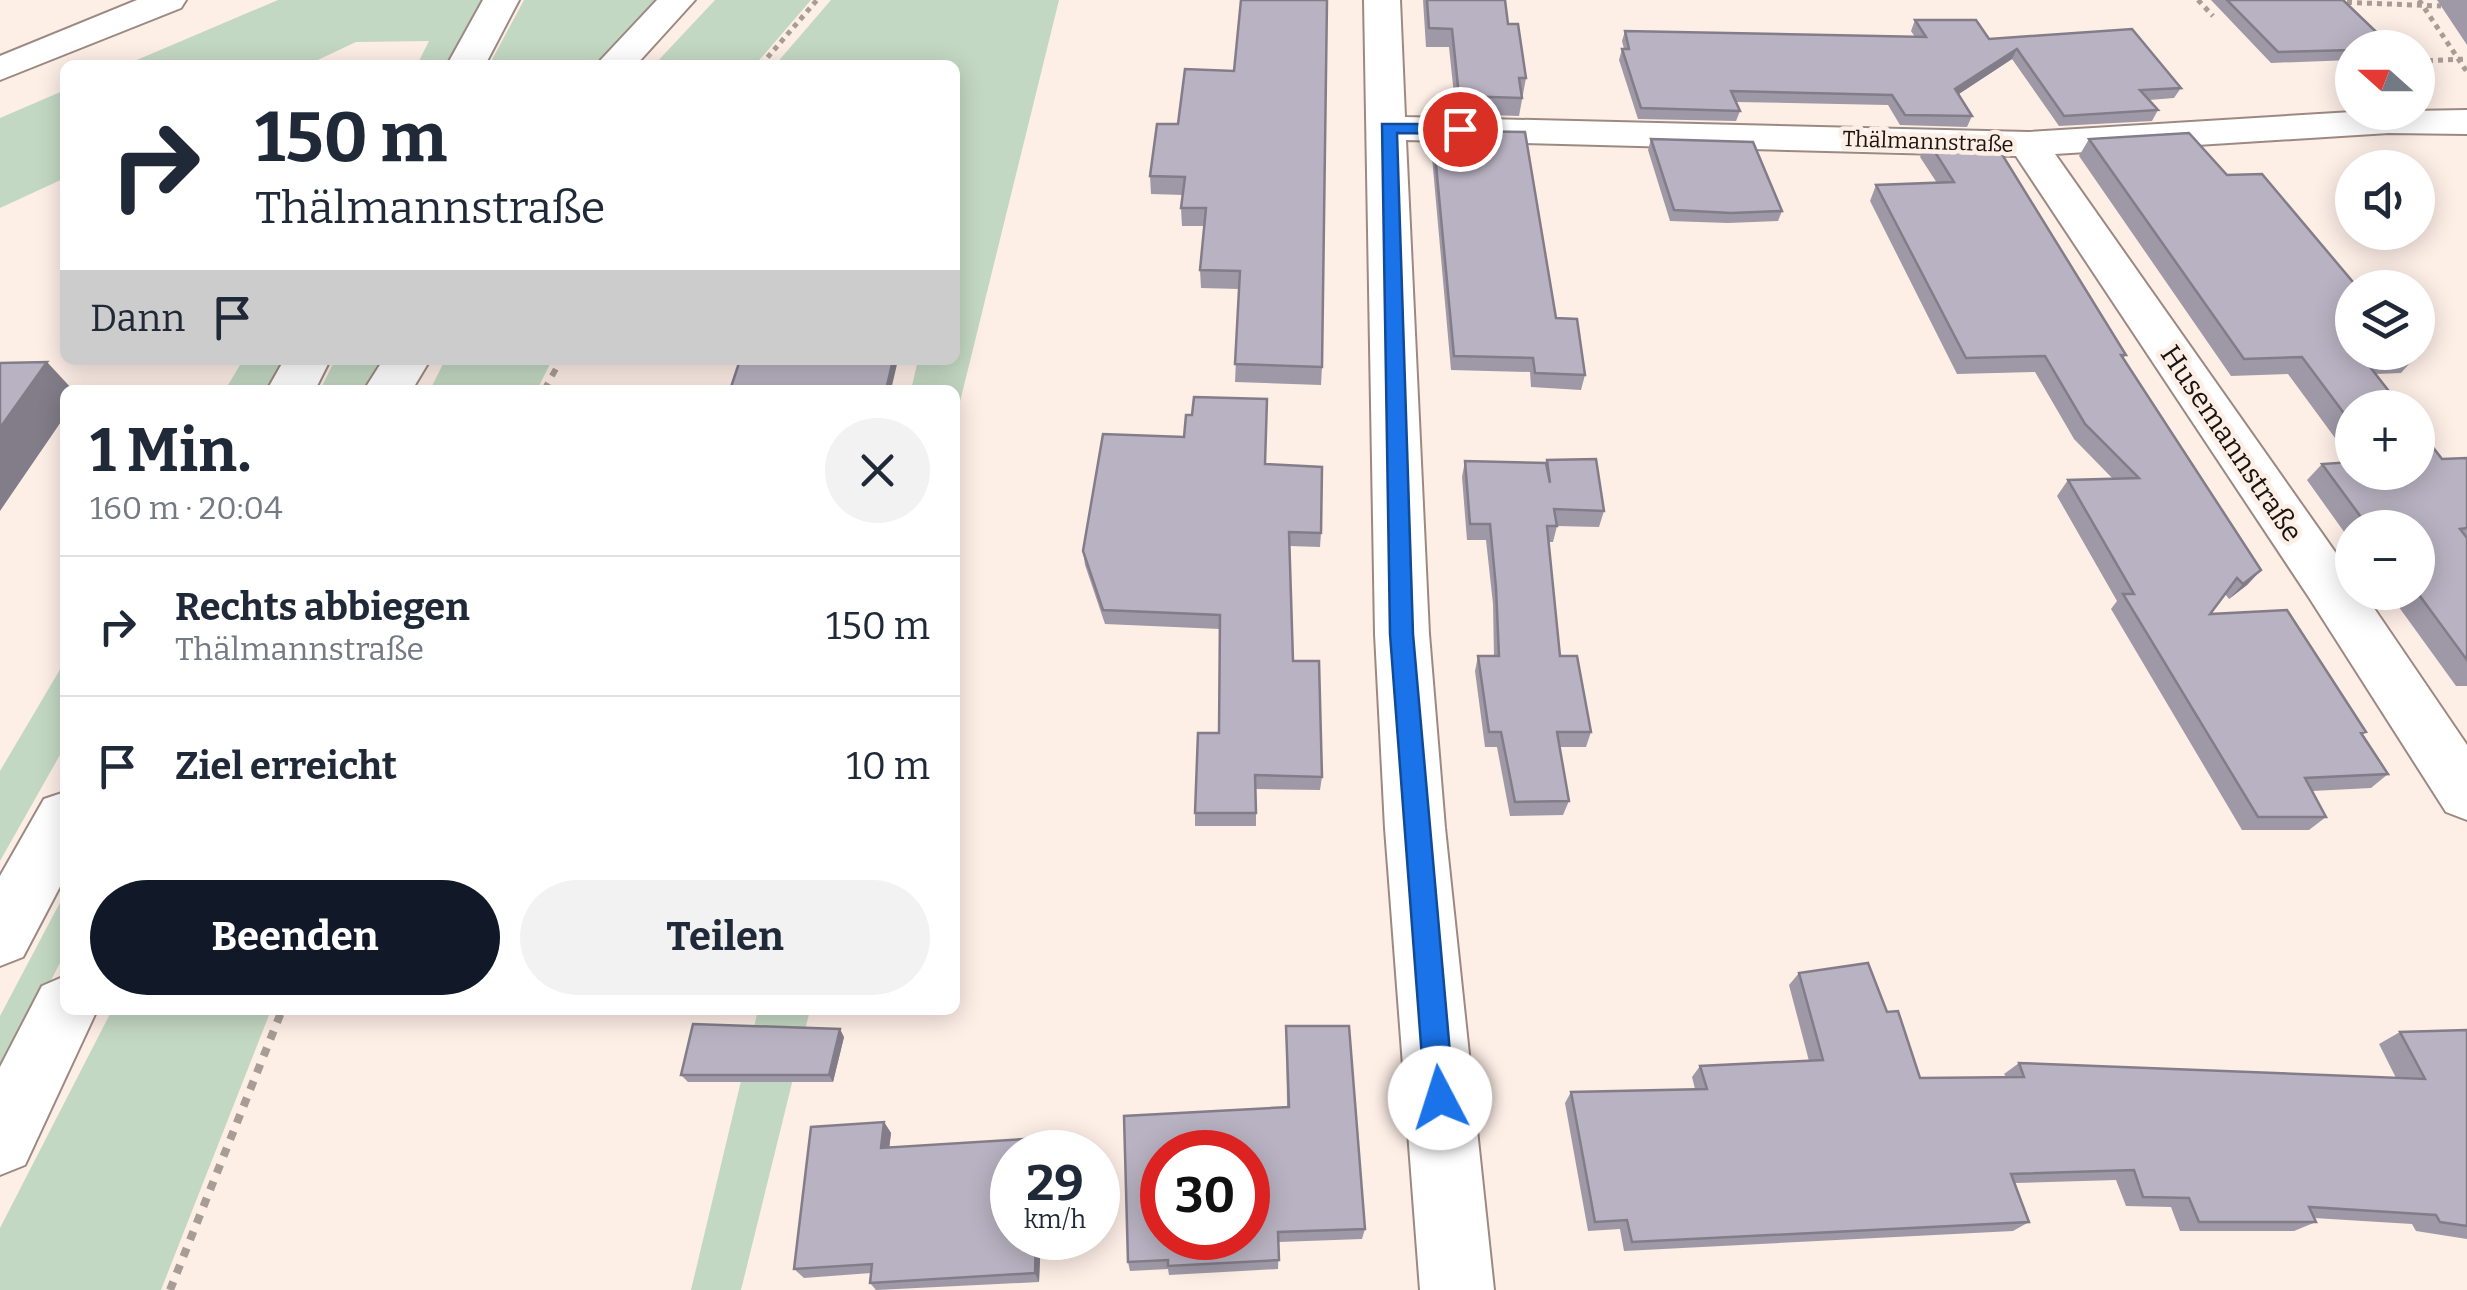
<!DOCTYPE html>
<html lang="de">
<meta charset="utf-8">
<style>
:root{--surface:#fff;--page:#f2f2f3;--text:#1f2937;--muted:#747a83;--line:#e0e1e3;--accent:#111827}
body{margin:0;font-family:Bitter,serif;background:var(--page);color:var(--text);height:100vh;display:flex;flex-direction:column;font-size:38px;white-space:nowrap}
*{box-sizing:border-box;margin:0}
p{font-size:32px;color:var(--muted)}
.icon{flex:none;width:55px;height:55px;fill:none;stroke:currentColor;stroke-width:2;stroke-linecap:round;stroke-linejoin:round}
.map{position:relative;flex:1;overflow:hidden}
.details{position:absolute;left:60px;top:385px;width:900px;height:630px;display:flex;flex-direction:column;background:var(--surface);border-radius:15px;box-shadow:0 5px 25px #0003}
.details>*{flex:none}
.top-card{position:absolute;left:60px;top:60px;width:900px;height:305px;border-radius:15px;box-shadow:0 5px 25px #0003;background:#fff;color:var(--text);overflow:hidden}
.needle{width:65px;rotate:291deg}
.tools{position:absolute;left:2335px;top:30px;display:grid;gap:20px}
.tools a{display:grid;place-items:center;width:100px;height:100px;border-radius:50%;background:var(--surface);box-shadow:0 5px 25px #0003;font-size:50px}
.speed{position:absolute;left:990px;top:1130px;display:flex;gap:20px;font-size:50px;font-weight:700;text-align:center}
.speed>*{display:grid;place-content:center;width:130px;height:130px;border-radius:50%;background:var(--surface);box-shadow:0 5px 25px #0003;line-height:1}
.speed small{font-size:25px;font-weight:400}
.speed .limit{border:15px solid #d22;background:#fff;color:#111}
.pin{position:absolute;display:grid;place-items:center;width:85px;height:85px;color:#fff;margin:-42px;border:5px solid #fff;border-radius:50%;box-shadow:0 2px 10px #0007}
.me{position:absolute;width:110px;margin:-55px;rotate:355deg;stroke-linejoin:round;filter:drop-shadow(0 0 8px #0008)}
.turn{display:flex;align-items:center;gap:35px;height:210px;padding:0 30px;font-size:45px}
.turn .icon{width:130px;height:130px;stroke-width:2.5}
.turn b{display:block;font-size:70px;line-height:85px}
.then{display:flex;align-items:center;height:95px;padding:0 30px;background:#0003;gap:20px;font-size:38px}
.round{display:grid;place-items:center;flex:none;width:105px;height:105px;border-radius:52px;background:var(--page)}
.headline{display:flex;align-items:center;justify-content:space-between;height:170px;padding:0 30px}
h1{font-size:60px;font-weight:700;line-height:75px}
.button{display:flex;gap:20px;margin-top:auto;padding:20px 30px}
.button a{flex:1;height:115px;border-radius:60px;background:var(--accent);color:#fff;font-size:40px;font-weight:700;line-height:115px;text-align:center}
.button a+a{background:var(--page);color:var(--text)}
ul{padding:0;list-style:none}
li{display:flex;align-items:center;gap:30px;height:140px;padding:0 30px;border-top:2px solid var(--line)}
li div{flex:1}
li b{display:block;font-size:38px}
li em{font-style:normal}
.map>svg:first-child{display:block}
.green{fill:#c3d8c3}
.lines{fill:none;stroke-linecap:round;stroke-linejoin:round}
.minor-casing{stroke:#9c8a82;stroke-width:4}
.trunk-casing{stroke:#9c8a82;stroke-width:4}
.path-far2{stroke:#a89d96;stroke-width:5;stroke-dasharray:5 5;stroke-linecap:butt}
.path-far1{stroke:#a89d96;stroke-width:6;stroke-dasharray:8 8;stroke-linecap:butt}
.path{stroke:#a89d96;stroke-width:8;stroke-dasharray:9 9;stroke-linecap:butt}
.minor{fill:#fff;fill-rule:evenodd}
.trunk{fill:#fff;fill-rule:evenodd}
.wall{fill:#9f99a7}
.shaded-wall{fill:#827d88}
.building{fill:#b9b2c2;stroke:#827d88;stroke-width:2.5;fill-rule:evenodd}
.route{fill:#1a73e8;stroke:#114b97;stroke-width:2.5}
.labels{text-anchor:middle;stroke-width:9;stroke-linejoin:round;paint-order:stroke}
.far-street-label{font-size:22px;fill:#1a1410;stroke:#fdeee6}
.street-label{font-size:28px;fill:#1a1410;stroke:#fdeee6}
</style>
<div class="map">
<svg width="2467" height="1290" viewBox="0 0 2467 1290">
<rect width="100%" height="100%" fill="#fdeee6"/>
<path class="green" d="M278 0H485L449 65H417L429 41 356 42 307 65H125Z
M524 0H655L598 65H489Z
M715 0H811L755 65H654Z
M831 0H1059L955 422V390H911L918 360H955V65H775Z
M65 90V178L0 208V118Z
M243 360H283L266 390H225Z
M335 360H381L363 390H320Z
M445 360H552L537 390H430Z
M65 661V746L0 861V771Z
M65 893V953L0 1080V1016Z
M112 1010H271L161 1290H0V1228Z
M758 1010H810L741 1290H691Z"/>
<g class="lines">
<g class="minor-casing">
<path id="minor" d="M1364 0H1400L1405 117 2028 132 2352 112 2467 110V134L2389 133 2055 154 2352 576V592H2363L2467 745V820L2446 812 2310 599 2016 156 1406 140 1429 634 1445 828 1494 1290H1420L1385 828 1375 634Z"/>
</g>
<g class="trunk-casing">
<path id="trunk" d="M137 0H186L181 8 0 80V56Z
M483 0H519L485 65H447Z
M657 0H695L636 65H596Z
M284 360H330L315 390H267Z
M383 360H430L412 390H364Z
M65 792V877L23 957 0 966V876L44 799Z
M65 976V1010H97L25 1165 0 1175V1067L42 986Z"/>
</g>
<path class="path-far2" d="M2198 0 2213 16
M2419 0 2467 72
M2337 2 2441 6
M2418 61 2467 59
M761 65 817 0"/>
<path class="path-far1" d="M544 390 561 360"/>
<path class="path" d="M170 1290 282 1010"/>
<use href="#minor" class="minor"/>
<use href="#trunk" class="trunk"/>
</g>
<path class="wall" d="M1423 0H1505L1508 24 1526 78 1519 116 1456 114 1449 47H1426Z
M2211 0H2343L2352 48V60L2271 63Z
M2437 0H2467V45Z
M1915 20 2181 88 2174 98 2149 100 2158 110 2152 121 2059 126 2012 59 1959 94 1972 116 1967 127 1900 125 1888 105 1736 102 1740 111 1736 121 1638 119 1619 60 1622 49H1624L1622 41 1625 31 1915 37 1911 31Z
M1157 124 1322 367 1321 385 1235 382 1239 289 1201 288 1200 270 1205 226H1182L1181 208 1183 195 1151 194 1150 176Z
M1461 131 1585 375 1581 390 1531 387 1530 372 1451 370 1432 157 1434 143H1459Z
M1651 139 1782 211 1778 221 1728 223 1670 221 1648 150Z
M2089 139 2227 175 2416 356 2401 373 2376 374 2352 408V461L2288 374 2231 376 2079 156Z
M1928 141 2126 355 2123 358 2261 570 2247 585 2229 599 2225 594 2210 614 2366 732 2362 735 2388 774 2371 788 2312 791 2326 817 2309 830H2242L2111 609 2117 601 2057 496 2068 480 2113 479 2074 439 2035 372 1957 374 1870 201 1876 185 1937 183 1920 157Z
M2467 458V686H2456L2388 592H2418V528H2352V543L2307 480 2322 464Z
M1547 460 1604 511 1599 527 1557 526 1553 542H1548L1560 656 1591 732 1586 747H1559L1569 801 1563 815 1510 816 1497 747H1485L1475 671 1478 656H1494L1493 604 1486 540H1467L1462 477 1465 461 1546 463Z
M1265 464 1321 533 1320 547 1290 546 1293 661 1322 777 1320 790 1256 789V826H1195V813L1219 733 1220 629 1105 624 1085 565 1083 551Z
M1799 973 1887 1012 1920 1078 2006 1077 2004 1074 2019 1063 2396 1078 2379 1044 2400 1032 2467 1030V1239L2416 1231 2412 1224 2314 1218 2316 1222 2294 1231H2180L2171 1207 2126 1206 2116 1180 2015 1183 2029 1222 2013 1231 1624 1251 1620 1229 1588 1231 1565 1103 1571 1092 1695 1089 1692 1077 1700 1066 1809 1061 1789 985Z
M1286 1026 1365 1229 1362 1239 1279 1242 1278 1269 1169 1275 1168 1269 1130 1271 1128 1262 1287 1107Z
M844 1037 833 1082H688L681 1075Z
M884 1122 891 1133 889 1147 1040 1138 1044 1149 1039 1282 876 1290 870 1283 871 1273 804 1278 794 1269Z"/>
<path class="shaded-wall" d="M2017 49 2012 59 1951 99 1955 89Z
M893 360H898L891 390H886Z
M47 362 73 390H65V416L0 511V428Z
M2261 570 2247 585 2229 599 2243 584Z
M840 1029 844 1037 833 1082 829 1075Z
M884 1122 891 1133 888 1159 881 1148Z
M1036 1238H1041L1039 1282 1035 1273Z"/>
<path class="building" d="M1241 0H1327L1322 367 1235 364 1240 271 1200 270 1206 208H1181L1185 177 1150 176 1157 124H1178L1185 69 1234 71Z
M1427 0H1505L1508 24H1518L1526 78H1519L1522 98 1459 96 1452 29 1429 28Z
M2227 0H2343L2393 48H2352V50L2278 52Z
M1915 20H1976L1989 39 2132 29 2181 88 2140 90 2158 110 2064 116 2017 49 1955 89 1972 116 1905 115 1892 95 1731 91 1740 111 1641 108 1622 49H1629L1625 31 1926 37Z
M1461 131 1525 132 1556 318 1577 319 1585 375 1535 373 1533 358 1454 356 1434 143H1463Z
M2189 133 2227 175 2262 174 2358 288H2352V352H2413L2416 356 2363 358 2402 408H2352V424L2302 357 2244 359 2089 139Z
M1651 139 1753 142 1782 211 1731 213 1674 210Z
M1928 141 1995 143 2126 355H2121L2261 570 2243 584 2237 578 2210 614 2287 610 2366 732 2361 733 2388 774 2305 778 2326 817H2258L2123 594H2134L2068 480 2139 478 2085 424 2045 356 1966 358 1876 185 1954 182Z
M740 360H893L886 390H730Z
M47 362 0 428V363Z
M1194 397 1267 399 1265 464 1322 467 1321 533 1289 532 1293 661H1319L1322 777 1255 775 1256 813H1195L1198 733H1219L1220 615 1103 610 1083 551 1103 434 1184 437 1186 415H1192Z
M2418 428 2442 459 2467 458V528L2460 529 2467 538V660L2417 592 2418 528H2369L2322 464 2352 462V472H2418Z
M1596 459 1604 511 1554 509 1557 526H1547L1560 656H1577L1591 732H1557L1569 801 1515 802 1501 732H1489L1478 656H1499L1496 588 1490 524H1470L1465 461 1546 463 1550 483 1547 460Z
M1868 963 1887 1012 1898 1011 1920 1078 2024 1077 2019 1063 2425 1079 2400 1032 2467 1030V1226L2440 1222 2436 1215 2309 1207 2316 1222H2199L2189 1198 2143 1197 2134 1170 2011 1174 2029 1222 1632 1242 1627 1220 1595 1222 1571 1092 1707 1089 1700 1066 1823 1060 1799 973Z
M693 1024 840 1029 829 1075H681Z
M1286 1026H1349L1365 1229 1278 1232 1279 1260 1168 1266V1260L1128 1262 1124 1116 1289 1107ZM1162 1152H1248V1238H1162Z
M884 1122 881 1148 1040 1138V1152H1012V1238H1036L1035 1273 870 1283 872 1264 794 1269 811 1127Z"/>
<path class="route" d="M1382 124H1460L1468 129 1460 134 1397 133 1413 634 1454 1098 1450 1108 1440 1112 1429 1108 1425 1098 1390 634Z"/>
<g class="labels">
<g class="far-street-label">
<text transform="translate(1928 141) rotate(2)" y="8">Thälmannstraße</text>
</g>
<g class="street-label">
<text transform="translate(2232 443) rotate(56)" y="10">Husemannstraße</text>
</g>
</g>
</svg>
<div class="tools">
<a><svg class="needle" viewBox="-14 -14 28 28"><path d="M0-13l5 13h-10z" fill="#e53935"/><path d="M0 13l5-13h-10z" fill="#747a83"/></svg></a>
<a><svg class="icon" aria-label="sound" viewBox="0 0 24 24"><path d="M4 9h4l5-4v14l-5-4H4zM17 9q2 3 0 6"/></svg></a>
<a><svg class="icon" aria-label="layers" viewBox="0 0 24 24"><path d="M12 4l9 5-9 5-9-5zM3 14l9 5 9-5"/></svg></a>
<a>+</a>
<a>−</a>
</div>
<div class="speed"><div>29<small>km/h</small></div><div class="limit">30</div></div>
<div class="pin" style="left:1460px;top:129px;background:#d93025"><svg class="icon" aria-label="arrive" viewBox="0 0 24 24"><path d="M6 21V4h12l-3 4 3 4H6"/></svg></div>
<svg class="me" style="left:1440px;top:1098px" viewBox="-20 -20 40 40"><circle r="19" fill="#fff"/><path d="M0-13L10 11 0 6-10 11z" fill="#1a73e8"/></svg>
<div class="top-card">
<div class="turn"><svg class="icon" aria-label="right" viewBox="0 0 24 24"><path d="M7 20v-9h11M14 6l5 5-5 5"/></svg><div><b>150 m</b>Thälmannstraße</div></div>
<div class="then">Dann<svg class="icon" aria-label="arrive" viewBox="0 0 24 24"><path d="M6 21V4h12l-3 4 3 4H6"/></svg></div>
</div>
<section class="details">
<div class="headline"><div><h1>1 Min.</h1><p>160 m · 20:04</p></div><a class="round"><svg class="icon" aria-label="close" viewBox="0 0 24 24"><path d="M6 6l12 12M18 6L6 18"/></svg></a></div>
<ul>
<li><svg class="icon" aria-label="right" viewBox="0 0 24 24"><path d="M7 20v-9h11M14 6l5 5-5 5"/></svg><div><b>Rechts abbiegen</b><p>Thälmannstraße</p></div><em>150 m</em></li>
<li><svg class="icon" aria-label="arrive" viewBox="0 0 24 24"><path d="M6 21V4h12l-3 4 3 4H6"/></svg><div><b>Ziel erreicht</b></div><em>10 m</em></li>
</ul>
<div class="button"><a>Beenden</a><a>Teilen</a></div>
</section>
</div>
